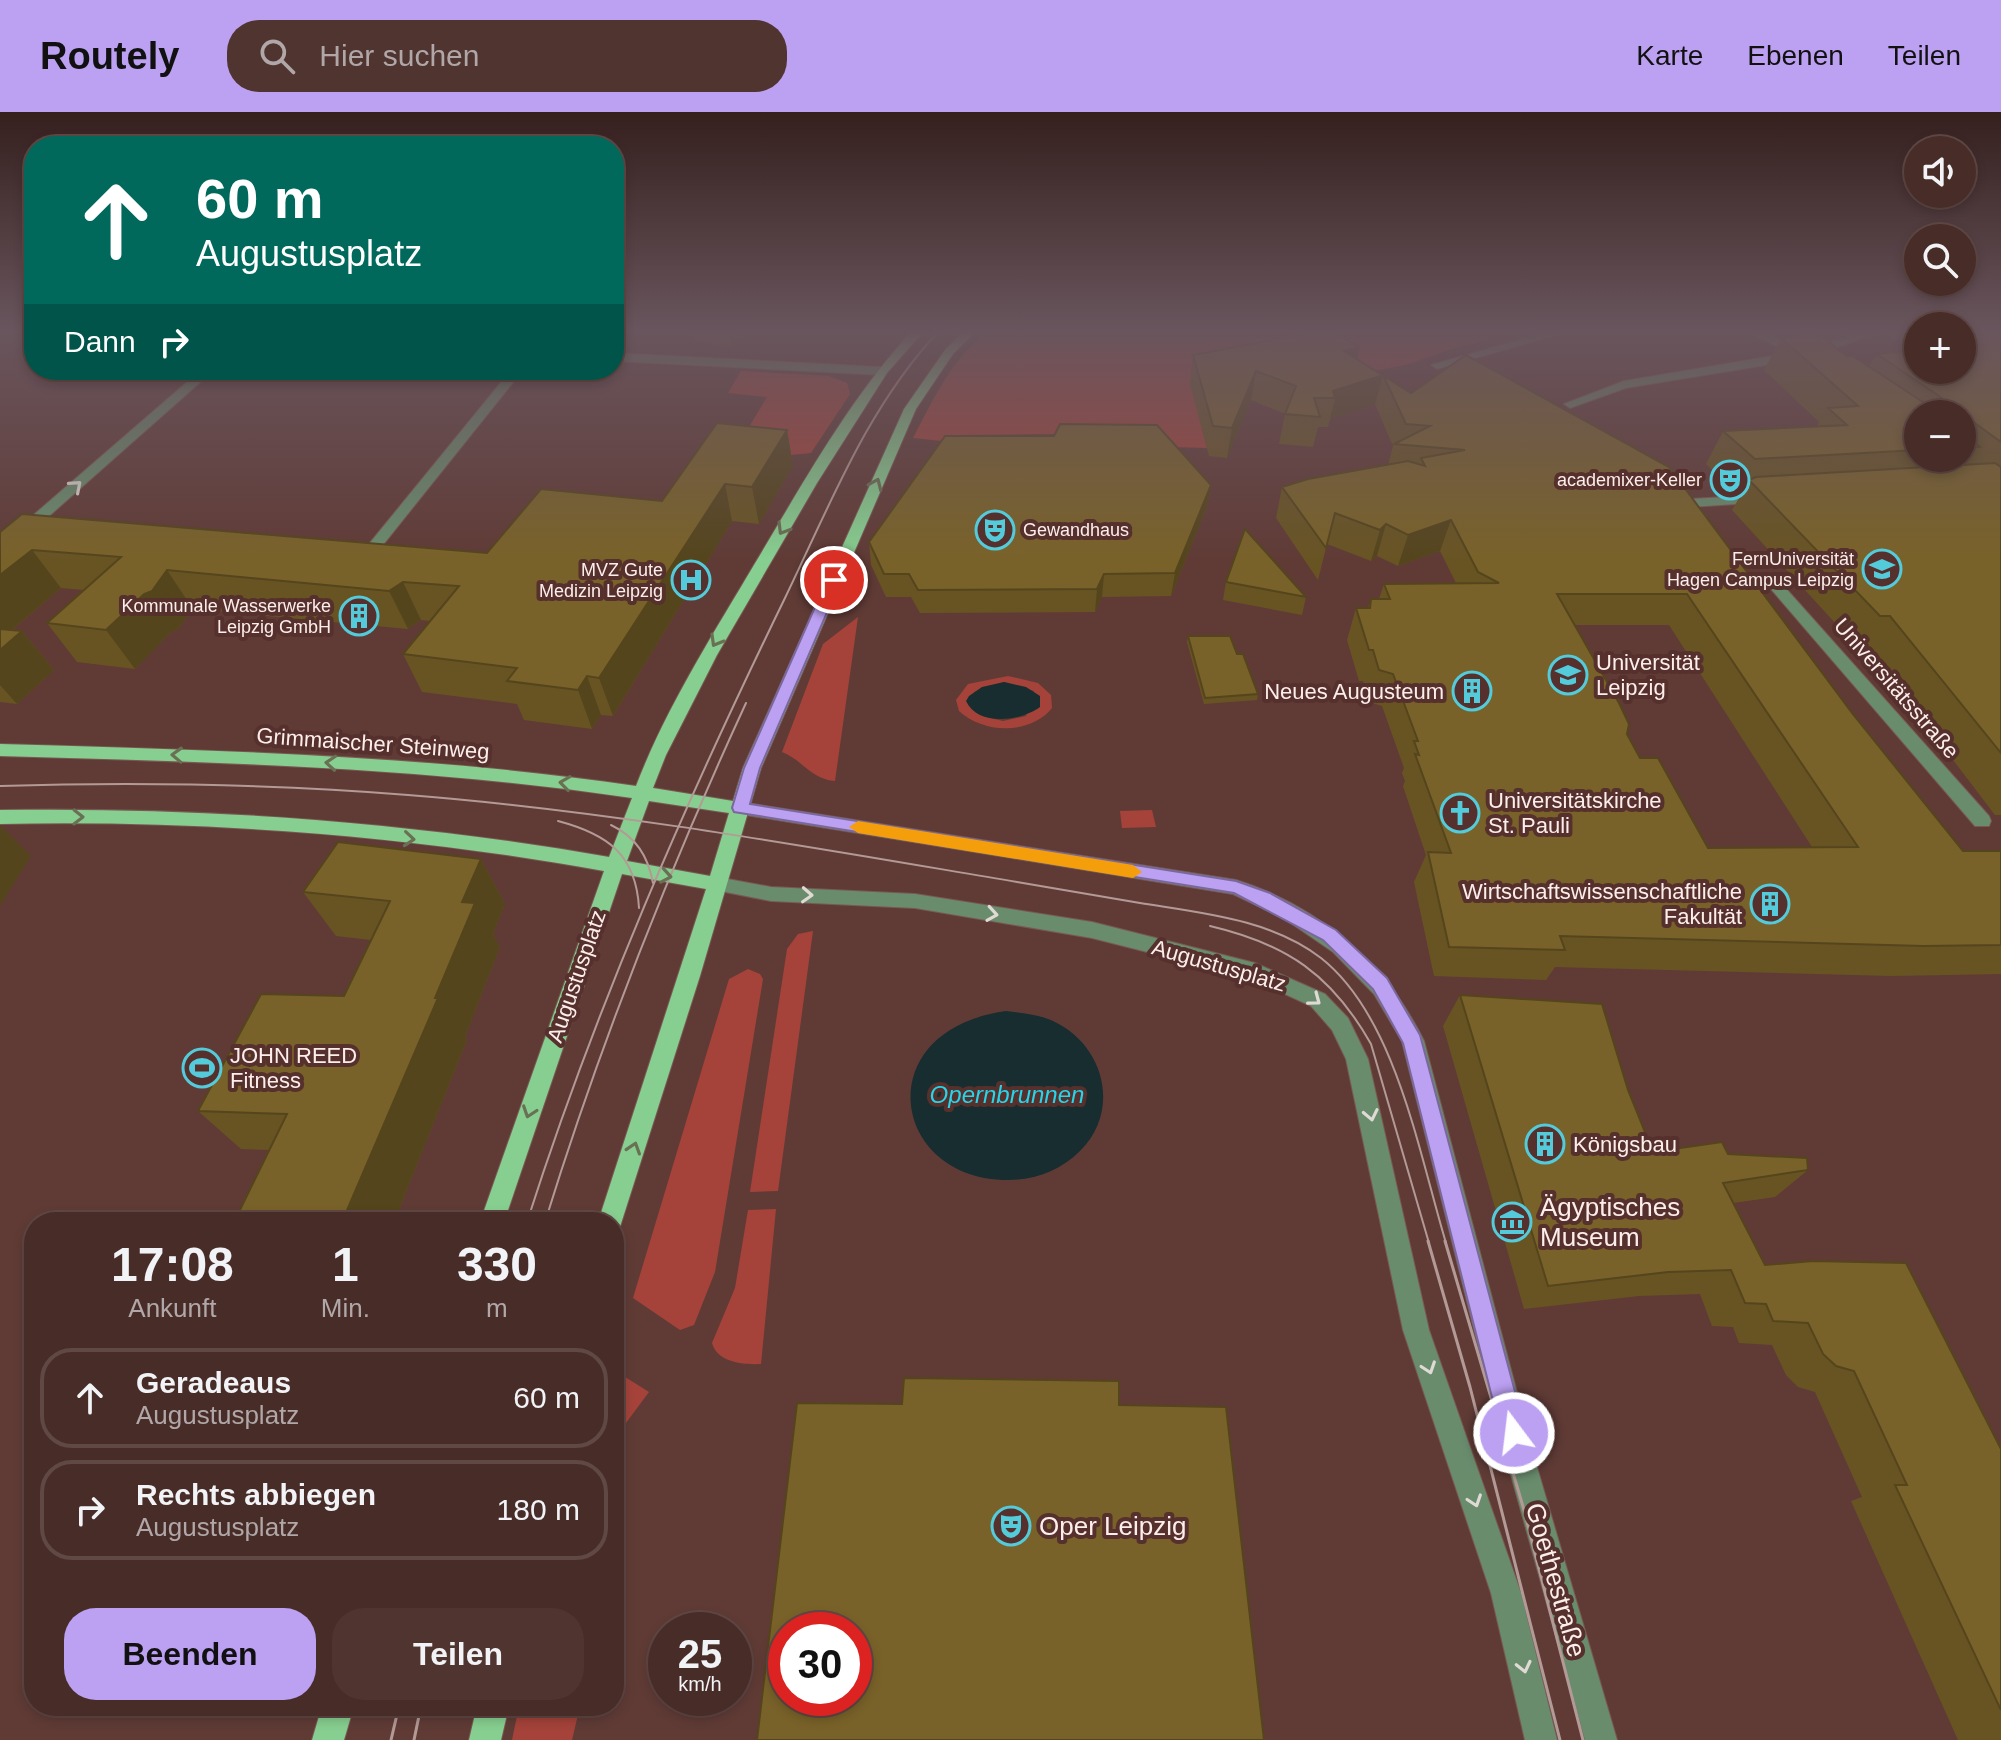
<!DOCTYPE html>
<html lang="de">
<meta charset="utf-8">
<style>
:root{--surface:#482c28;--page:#4f3430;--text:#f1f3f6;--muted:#b1a7a8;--line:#604845;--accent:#bca0f2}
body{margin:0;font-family:Helvetica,sans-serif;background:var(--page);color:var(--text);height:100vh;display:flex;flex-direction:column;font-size:30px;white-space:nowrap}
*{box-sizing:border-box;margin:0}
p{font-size:26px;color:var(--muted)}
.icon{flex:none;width:44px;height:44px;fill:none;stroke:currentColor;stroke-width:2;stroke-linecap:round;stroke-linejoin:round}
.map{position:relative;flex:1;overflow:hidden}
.drawer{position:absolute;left:24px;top:1100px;width:600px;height:504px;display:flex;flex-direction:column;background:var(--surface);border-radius:32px;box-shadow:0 4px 12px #0003,0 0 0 2px var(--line)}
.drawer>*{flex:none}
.guide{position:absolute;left:24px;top:24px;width:600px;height:244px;border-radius:32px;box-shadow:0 4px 12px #0003,0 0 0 2px var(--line);background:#00695c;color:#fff;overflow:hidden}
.buttons{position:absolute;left:1904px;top:24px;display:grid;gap:16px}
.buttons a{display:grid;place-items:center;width:72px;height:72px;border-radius:50%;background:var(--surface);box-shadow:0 4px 12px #0003,0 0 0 2px var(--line);font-size:40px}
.speed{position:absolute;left:648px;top:1500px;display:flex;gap:16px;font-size:40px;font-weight:700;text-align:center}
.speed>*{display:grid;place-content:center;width:104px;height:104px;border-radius:50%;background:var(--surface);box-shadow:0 4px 12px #0003,0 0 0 2px var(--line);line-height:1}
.speed small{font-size:20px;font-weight:400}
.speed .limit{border:12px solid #d22;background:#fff;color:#111}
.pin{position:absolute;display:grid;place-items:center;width:68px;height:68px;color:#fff;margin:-34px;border:4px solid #fff;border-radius:50%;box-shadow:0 2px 8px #0007}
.me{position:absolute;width:88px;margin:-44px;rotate:345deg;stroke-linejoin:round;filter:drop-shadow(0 0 6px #0008)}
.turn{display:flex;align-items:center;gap:28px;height:168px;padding:0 40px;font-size:36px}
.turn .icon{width:104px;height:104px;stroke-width:2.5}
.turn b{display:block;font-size:56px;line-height:68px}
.then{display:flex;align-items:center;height:76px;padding:0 40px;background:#0003;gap:16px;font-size:30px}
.eta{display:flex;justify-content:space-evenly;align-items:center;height:136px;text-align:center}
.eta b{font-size:48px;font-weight:700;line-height:56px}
.button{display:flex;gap:16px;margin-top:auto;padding:16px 40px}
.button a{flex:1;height:92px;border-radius:32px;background:var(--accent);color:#111;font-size:32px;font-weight:700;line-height:92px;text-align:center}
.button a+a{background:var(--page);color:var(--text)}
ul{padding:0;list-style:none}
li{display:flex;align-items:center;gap:24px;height:100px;margin:0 16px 12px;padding:0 24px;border:4px solid var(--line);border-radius:32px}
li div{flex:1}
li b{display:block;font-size:30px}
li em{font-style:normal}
header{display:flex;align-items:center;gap:48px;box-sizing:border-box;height:112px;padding:0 40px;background:var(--accent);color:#111}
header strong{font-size:38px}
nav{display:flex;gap:44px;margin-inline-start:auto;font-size:28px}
.search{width:560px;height:72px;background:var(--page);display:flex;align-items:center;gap:20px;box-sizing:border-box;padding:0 28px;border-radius:32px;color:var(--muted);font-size:30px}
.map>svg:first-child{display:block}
.green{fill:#a5433a;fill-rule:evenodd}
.water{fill:#182d30}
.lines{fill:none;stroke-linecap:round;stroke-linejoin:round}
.minor-casing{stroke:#795853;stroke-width:2}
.major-casing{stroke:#795853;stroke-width:2}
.minor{fill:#698c6d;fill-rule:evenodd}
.major{fill:#87cf90;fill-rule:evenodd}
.tram-far1{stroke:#b39a96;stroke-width:2}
.tram{stroke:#b39a96;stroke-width:3}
.wall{fill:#685423;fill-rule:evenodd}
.shaded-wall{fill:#55451d}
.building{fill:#796229;stroke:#55451d;stroke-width:2;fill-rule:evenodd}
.oneway{stroke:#697054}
.oneway2{stroke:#dfdad3}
.route{fill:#bca0f2;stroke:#7a689d;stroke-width:2}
.slow{fill:#f59e0b}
.labels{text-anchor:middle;stroke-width:8;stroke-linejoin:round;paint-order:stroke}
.far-poi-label{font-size:18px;fill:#fdeeec;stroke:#55302c;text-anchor:end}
.poi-label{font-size:22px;fill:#fdeeec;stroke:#55302c;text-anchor:start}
.street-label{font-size:22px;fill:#fdeeec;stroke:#55302c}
.water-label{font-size:24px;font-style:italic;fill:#27d5e9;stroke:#55302c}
.near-poi-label{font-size:26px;fill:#fdeeec;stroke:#55302c;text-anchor:start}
.near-street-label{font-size:26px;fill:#fdeeec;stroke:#55302c}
</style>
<header>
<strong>Routely</strong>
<div class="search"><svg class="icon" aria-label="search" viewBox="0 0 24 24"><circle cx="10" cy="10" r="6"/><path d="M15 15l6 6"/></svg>Hier suchen</div>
<nav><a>Karte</a><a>Ebenen</a><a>Teilen</a></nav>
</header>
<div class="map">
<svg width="2001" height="1628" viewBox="0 0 2001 1628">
<rect width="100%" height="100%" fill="#603b36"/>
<path class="green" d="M987 220H1520L1448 238 1410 252 1353 263 1192 271 1207 336 1064 332 1059 322 953 323 951 330 913 326C934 286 951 248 987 220Z
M741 259 829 264 847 271 850 282 811 341 791 343 746 320 767 285 728 281Z
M858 505 835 669C810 667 803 648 782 640L823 532Z
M1008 564 1038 571 1051 583 1052 596C1030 623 984 622 959 599L956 588 968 572ZM1004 570 1034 579 1026 604 1003 609 982 604 974 580Z
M1152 698 1156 715 1122 716 1120 699Z
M813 819 778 1079 750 1080 787 837 798 822Z
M748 857 760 862 763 867 715 1160 694 1213 680 1218 633 1186 729 867Z
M776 1097 761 1252C743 1253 717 1250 712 1231L735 1176 748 1098Z
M614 1258 649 1280 623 1315H614Z
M519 1594H580L572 1628H512Z"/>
<path class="water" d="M1004 570 1026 575 1040 584V595C1021 609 978 615 966 589L969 584 982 575Z
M1006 899C1022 901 1038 902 1053 909 1105 933 1121 999 1080 1039 1061 1058 1036 1068 1009 1068 890 1069 867 918 1006 899Z"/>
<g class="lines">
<g class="minor-casing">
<path id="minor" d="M21 220H34V223L23 222Z
M1548 220H1566L1437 257 1431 253Z
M1749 220H1764L1801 238 1864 220H1881L1802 247 1626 276 1570 296 1564 292 1624 269 1790 241Z
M614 241 882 255 888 259 882 263 614 249Z
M201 258H214L5 443 0 444V432Z
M511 258H523L366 454H356V448Z
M1762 383 1767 384V390L1690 395 1683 391 1690 387Z
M1776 469 1781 471 1989 704 1991 709 1989 714H1975L1771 477 1768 474Z
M740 690 1236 768C1319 794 1386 852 1424 929L1534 1345 1617 1628H1585L1506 1345 1402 929 1374 882 1333 840 1285 807 1233 782 734 701 731 696 734 691Z
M717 765 771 775 915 782 1092 810 1255 851 1325 882 1348 906 1368 947 1429 1218 1521 1481 1557 1628H1525L1491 1481 1403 1218 1346 947 1332 918 1311 894 1250 866 1092 826 915 796 771 789 710 777 707 772 710 767Z"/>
</g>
<g class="major-casing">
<path id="major" d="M911 220H923L887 261 817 371 717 543 666 643 653 676 733 689 743 656 904 297 945 238 963 220H975L953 242 916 297 761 656 700 864 619 1118 614 1120V1110H598L706 777 622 762 504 1110H480L604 759C406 723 201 708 0 712V698C203 695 409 710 609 745L632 686C424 655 210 650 0 644V632C212 638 426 643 636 674 666 596 712 524 754 453 802 373 848 289 911 220ZM649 689 729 701 710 764 627 749Z
M322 1594H354L344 1628H312Z
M477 1594H509L501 1628H469Z"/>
</g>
<use href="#minor" class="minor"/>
<use href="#major" class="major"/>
<path class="tram-far1" d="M0 674C136 670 272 672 408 683 612 699 815 736 1017 770 1058 777 1099 784 1140 791 1201 801 1271 807 1321 846 1396 905 1419 1042 1446 1131
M558 709C607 722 636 742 639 796
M611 713C636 725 648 744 653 771
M1210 814C1287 832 1332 863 1371 932L1429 1131
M527 1110C596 894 686 689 785 486 830 393 867 296 938 220
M545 1110C600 932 668 760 746 591"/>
<path class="tram" d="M1428 1129 1470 1275 1560 1628
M1445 1129 1524 1398 1583 1628
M391 1628 399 1594
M414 1628 421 1594"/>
</g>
<path class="wall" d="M693 220H754L732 235 694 228Z
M1883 220H1918V258H1962V220H2001V703H1995L1867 535H1857L1732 398 1742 381H1736L1706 352 1723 319 1817 314 1819 310 1764 258 1781 226 1847 244 1869 255 1877 242 1912 239 1884 221ZM1918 302H1962V346H1918Z
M1193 243 1357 247 1411 281 1852 601 1963 739H2001V862L1892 864 1555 855 1546 868 1434 864 1414 770 1426 743 1403 674 1405 669 1402 661 1404 656 1382 594 1369 590 1363 569H1359L1347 528 1356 496H1368L1371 487H1379L1384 472 1456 471 1440 439 1398 454 1377 444 1371 449 1327 432 1318 468 1276 406 1282 375 1388 353 1393 334 1375 292 1330 307 1328 315H1318L1313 335 1279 332 1285 302 1251 288 1227 346 1209 344 1190 272ZM1574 513H1669L1812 735 1708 736 1640 646Z
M787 318 793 354 759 412 732 409 613 604 601 603 592 617 524 608 517 592 422 580 403 542 430 509 421 508 408 517 193 497 178 517 170 521 135 557 77 550 47 511 84 478 61 476 12 518 22 519 54 558 17 592 0 590V420L487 441 662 389Z
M1211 373 1207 395 1171 484 1102 485 1095 500 920 501 911 485H886L871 453 869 430Z
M1226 470 1306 485 1302 503 1223 488Z
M1188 524 1237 542 1258 582 1257 588 1204 592 1187 530Z
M481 747 505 792 493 822 500 835 465 925 467 928 394 1110H234L269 1038 241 1037 198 999 344 884 371 828 336 824 303 780Z
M1460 883 1628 978 1653 1040 1728 1042 1808 1058 1775 1085 1733 1091 1765 1153 2001 1337V1628H1958L1851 1389 1862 1385 1815 1280 1798 1275 1786 1263 1772 1233 1739 1231 1733 1215 1712 1214 1700 1182 1639 1184 1524 1197 1443 914Z"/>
<path class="shaded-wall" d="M729 220H754L732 235Z
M1360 235 1353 263 1344 239Z
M1256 259 1251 288 1227 346 1232 316Z
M1383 263 1375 292 1330 307 1335 286 1333 279Z
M787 318 793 354 759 412 752 375Z
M725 372 732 409 613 604 599 566Z
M1211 373 1207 395 1171 484 1175 461Z
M1451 408 1440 439 1398 454 1408 423Z
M1386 412 1377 444 1371 449 1380 418Z
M32 438 61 476 0 528V463Z
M167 458 193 497 178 517 170 521 135 557 106 518Z
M1104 462 1102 485 1095 500 1097 477Z
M403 470 421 508 408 517 389 479Z
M22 519 54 558 17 592 0 573V538Z
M587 564 601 603 592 617 578 578Z
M0 713 31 744 0 794Z
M481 747 505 792 493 822 500 835 465 925 467 928 394 1110H342L435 886 462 790Z"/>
<path class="building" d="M1315 220H1330L1360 235 1344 239 1411 281 1466 243 1669 355 1852 601 1963 739H2001V833L1923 834 1560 824 1565 838 1449 835 1428 740 1451 741 1415 642 1419 643 1414 629H1418L1393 562 1379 558 1373 538H1369L1356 496H1370L1371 487H1390L1384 472 1499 471 1478 460 1451 408 1408 423 1386 412 1380 418 1335 401 1326 436 1282 375 1308 367 1408 349 1425 354 1421 346 1465 338 1394 332 1430 314 1406 312 1383 263 1333 279 1335 286H1314L1320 305 1285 302 1296 274 1256 259 1232 316 1213 314 1193 243ZM1557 482H1687L1858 735 1708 736 1658 646H1640L1627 622 1629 612 1619 591Z
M1962 220H2001V330L1972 309H1962V302H1918V338L1755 347 1723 319 1847 313 1828 296 1858 294 1781 226 1813 224 1825 227 1847 244H1853L1941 302 1942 286 1877 242 1918 238V258H1962V235L1977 233 1962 224Z
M717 311 787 318 752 375 725 372 599 566 587 564 578 578 507 569 517 556 403 542 459 474 403 470 389 479 167 458 152 479 144 482 106 518 47 511 121 445 32 438 0 463V420L22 402 487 441 541 377 662 389Z
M1060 312 1157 313 1211 373 1175 461 1104 462 1097 477 918 478 909 462H884L869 430 945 324H1054Z
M1962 319 1980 335 1962 336Z
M1995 351 2001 355V641L1890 504H1880L1749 368 1756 365Z
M1245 417 1306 485 1226 470Z
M0 517 22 519 0 538Z
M1188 524H1230L1237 542H1243L1258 582 1205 586Z
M338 730 481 747 462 790 475 791 435 886H438L342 1110H234L287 1002 198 999 261 882 344 884 390 789 303 780Z
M1460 883 1602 892 1628 978 1653 1040 1722 1030 1728 1042 1807 1046 1808 1058 1723 1071 1765 1153 1813 1149 1906 1151 2001 1337V1598L1895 1373H1907L1854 1259 1836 1254 1823 1242 1808 1211 1773 1209 1766 1192 1745 1191 1731 1158 1668 1160 1548 1174Z
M904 1266 1119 1269V1293L1226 1295 1264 1628H757L797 1291 902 1292ZM786 1518H854V1586H786Z"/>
<defs><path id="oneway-chevron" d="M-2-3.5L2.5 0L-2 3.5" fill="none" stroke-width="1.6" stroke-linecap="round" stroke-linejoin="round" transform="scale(2)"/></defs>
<g class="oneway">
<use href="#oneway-chevron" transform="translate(876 372) rotate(-66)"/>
<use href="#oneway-chevron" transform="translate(783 417) rotate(121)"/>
<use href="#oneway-chevron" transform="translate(716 529) rotate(120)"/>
<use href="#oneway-chevron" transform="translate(177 643) rotate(-178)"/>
<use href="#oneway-chevron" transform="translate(331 651) rotate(-176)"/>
<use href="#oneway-chevron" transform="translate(565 671) rotate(-172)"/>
<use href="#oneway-chevron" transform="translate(78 705) rotate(1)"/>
<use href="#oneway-chevron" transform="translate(409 727) rotate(5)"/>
<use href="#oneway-chevron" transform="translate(666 764) rotate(10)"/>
<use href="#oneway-chevron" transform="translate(529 1000) rotate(109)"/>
<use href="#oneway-chevron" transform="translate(634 1036) rotate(-72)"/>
</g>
<g class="oneway2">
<use href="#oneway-chevron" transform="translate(76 374) rotate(-41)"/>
<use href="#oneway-chevron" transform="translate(807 783) rotate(3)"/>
<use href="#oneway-chevron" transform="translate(992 802) rotate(9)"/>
<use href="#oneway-chevron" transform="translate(1315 888) rotate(37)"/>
<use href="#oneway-chevron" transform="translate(1371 1003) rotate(78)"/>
<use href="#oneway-chevron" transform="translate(1429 1256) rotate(71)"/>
<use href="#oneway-chevron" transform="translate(1475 1389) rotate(71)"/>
<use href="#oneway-chevron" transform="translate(1524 1555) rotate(77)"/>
</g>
<linearGradient id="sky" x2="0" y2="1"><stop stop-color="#35201e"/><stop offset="0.49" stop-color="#69555d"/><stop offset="1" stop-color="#69555d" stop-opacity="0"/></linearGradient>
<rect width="2001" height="448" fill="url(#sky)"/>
<path class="route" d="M834 464 841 468 760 656 750 692 1236 769 1270 781 1336 818 1387 866 1420 923 1526 1321 1523 1330 1514 1334 1505 1330 1501 1321 1403 931 1373 877 1323 828 1234 781 734 700 732 696 744 656 827 468Z"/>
<path class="slow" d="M858 709 1133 753 1142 760 1133 766 858 721 849 715Z"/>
<defs>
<g id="theatre-ring" transform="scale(2)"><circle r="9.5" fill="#55302c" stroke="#53cbdb" stroke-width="1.5"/><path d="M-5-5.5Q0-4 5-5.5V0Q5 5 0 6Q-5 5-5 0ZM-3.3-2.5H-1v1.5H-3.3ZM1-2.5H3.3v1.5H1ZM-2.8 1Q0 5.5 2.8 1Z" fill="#53cbdb"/></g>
<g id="university-ring" transform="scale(2)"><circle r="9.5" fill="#55302c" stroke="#53cbdb" stroke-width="1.5"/><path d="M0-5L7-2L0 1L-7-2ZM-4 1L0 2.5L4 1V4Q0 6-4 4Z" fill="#53cbdb"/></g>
<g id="hospital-ring" transform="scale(2)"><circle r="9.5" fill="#55302c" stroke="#53cbdb" stroke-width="1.5"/><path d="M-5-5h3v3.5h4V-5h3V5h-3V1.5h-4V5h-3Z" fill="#53cbdb"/></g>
<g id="building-ring" transform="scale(2)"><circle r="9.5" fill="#55302c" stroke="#53cbdb" stroke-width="1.5"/><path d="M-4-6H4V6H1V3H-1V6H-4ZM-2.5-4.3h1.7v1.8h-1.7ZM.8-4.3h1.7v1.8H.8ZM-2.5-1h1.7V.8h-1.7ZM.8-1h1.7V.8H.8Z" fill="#53cbdb"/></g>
<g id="church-ring" transform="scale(2)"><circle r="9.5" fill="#55302c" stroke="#53cbdb" stroke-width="1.5"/><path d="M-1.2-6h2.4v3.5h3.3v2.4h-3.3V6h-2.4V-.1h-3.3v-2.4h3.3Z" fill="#53cbdb"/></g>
<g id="stadium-ring" transform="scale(2)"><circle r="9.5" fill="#55302c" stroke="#53cbdb" stroke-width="1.5"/><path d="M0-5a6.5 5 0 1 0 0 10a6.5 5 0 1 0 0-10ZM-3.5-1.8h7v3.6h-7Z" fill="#53cbdb"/></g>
<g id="museum-ring" transform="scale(2)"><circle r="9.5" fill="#55302c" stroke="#53cbdb" stroke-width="1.5"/><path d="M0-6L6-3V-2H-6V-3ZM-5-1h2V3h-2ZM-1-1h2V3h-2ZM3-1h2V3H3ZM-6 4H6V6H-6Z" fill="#53cbdb"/></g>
</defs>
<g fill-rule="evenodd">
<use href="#theatre-ring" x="1730" y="368"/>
<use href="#theatre-ring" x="995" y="418"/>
<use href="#university-ring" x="1882" y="457"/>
<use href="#hospital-ring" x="691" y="468"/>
<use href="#building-ring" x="359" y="504"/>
<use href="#university-ring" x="1568" y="563"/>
<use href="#building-ring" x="1472" y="579"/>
<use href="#church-ring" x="1460" y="701"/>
<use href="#building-ring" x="1770" y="792"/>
<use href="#stadium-ring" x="202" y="956"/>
<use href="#building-ring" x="1545" y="1032"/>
<use href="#museum-ring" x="1512" y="1110"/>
<use href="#theatre-ring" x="1011" y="1414"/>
</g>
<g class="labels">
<g class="far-poi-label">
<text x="1702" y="374">academixer-Keller</text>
<text x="1023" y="424" text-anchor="start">Gewandhaus</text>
<text x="1854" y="453">FernUniversität<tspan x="1854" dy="21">Hagen Campus Leipzig</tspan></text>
<text x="663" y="464">MVZ Gute<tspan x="663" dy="21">Medizin Leipzig</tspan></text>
<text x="331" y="500">Kommunale Wasserwerke<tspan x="331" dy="21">Leipzig GmbH</tspan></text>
</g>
<g class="poi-label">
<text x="1596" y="558">Universität<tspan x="1596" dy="25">Leipzig</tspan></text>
<text x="1444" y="587" text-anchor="end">Neues Augusteum</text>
<text x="1488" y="696">Universitätskirche<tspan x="1488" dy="25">St. Pauli</tspan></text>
<text x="1742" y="787" text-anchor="end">Wirtschaftswissenschaftliche<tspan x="1742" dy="25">Fakultät</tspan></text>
<text x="230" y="951">JOHN REED<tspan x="230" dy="25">Fitness</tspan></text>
<text x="1573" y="1040">Königsbau</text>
</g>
<g class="street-label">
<text transform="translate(1897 576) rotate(49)" y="8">Universitätsstraße</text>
<text transform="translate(373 631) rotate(4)" y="8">Grimmaischer Steinweg</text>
<text transform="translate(1219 853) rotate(16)" y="8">Augustusplatz</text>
<text transform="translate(576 864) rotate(-71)" y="8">Augustusplatz</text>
</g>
<g class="water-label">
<text x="1007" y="991">Opernbrunnen</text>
</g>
<g class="near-poi-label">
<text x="1540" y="1104">Ägyptisches<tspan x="1540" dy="30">Museum</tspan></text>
<text x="1039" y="1423">Oper Leipzig</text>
</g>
<g class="near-street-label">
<text transform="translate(1556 1468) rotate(74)" y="9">Goethestraße</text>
</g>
</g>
</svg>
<div class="buttons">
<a><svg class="icon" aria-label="sound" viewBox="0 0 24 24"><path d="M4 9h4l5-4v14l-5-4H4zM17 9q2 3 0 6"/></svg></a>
<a><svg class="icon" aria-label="search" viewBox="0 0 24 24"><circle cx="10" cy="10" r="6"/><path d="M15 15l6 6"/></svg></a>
<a>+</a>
<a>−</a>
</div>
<div class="speed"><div>25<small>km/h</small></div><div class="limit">30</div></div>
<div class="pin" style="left:834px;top:468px;background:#d93025"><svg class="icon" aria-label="arrive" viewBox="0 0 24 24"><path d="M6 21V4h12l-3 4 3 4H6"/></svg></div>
<svg class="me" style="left:1514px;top:1321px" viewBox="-20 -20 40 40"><circle r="17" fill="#bca0f2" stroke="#fff" stroke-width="3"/><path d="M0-11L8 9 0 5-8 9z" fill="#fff"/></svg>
<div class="guide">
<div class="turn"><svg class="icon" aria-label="ahead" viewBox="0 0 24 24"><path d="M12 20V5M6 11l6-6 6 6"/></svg><div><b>60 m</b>Augustusplatz</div></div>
<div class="then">Dann<svg class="icon" aria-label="right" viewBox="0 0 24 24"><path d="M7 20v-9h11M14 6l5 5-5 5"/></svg></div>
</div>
<section class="drawer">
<div class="eta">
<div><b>17:08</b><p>Ankunft</p></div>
<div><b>1</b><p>Min.</p></div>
<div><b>330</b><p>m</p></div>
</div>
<ul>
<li><svg class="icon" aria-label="ahead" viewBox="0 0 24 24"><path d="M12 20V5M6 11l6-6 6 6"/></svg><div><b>Geradeaus</b><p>Augustusplatz</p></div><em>60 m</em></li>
<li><svg class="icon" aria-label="right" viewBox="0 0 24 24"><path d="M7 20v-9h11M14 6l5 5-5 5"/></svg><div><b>Rechts abbiegen</b><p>Augustusplatz</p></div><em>180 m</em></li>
</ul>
<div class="button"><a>Beenden</a><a>Teilen</a></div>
</section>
</div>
